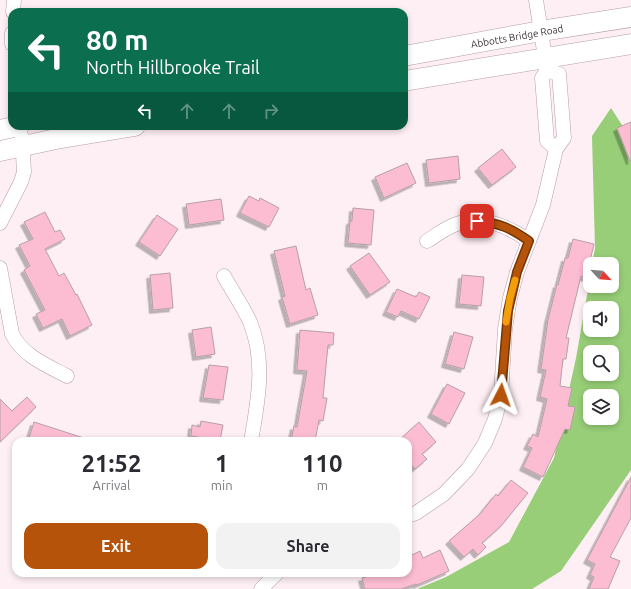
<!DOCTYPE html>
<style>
:root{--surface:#fff;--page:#f2f2f3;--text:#2b2b33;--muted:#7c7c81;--accent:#b45309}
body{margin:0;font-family:Ubuntu,sans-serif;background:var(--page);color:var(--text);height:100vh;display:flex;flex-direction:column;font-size:15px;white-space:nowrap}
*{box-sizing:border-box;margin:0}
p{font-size:13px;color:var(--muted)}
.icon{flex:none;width:22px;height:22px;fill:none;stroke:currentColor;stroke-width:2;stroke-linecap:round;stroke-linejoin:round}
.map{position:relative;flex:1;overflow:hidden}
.panel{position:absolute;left:12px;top:437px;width:400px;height:140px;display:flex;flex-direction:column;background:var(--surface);border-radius:12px;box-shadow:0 2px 6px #0003}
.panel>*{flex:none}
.top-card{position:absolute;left:8px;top:8px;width:400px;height:122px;border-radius:12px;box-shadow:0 2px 6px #0003;background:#0b6e4f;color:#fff;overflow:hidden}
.needle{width:26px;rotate:116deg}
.tools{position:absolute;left:583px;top:257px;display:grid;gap:8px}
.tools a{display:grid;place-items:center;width:36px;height:36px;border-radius:8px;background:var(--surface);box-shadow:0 2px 6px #0003;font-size:20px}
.pin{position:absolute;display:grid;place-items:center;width:34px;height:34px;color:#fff;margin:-17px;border-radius:8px;box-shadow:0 2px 6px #0006}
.me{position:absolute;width:44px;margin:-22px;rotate:4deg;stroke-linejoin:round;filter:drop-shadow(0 0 3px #0008)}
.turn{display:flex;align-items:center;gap:14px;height:84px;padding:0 12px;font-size:18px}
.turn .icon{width:52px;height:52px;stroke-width:2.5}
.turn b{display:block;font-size:28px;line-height:34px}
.lanes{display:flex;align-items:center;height:38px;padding:0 12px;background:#0003;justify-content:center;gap:20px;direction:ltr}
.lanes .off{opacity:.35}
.eta{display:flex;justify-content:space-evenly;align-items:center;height:68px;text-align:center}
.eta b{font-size:24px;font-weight:700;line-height:28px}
.action{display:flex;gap:8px;margin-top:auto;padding:8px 12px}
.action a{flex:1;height:46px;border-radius:12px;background:var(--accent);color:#fff;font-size:16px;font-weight:700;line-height:46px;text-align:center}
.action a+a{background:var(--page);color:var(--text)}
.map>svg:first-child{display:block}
.forest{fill:#97ce77;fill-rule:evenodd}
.building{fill:#fcbdd2;stroke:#b69fa6;filter:url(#shadow)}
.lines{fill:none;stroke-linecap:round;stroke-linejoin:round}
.street-casing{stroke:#b59ea5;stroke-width:15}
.secondary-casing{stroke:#b59ea5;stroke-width:21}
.street{stroke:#fff;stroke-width:14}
.secondary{stroke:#fff;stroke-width:20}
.route-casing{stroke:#753606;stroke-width:10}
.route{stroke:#b45309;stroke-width:7}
.slow{stroke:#f59e0b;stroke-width:7}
.labels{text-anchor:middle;stroke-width:3;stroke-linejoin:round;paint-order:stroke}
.street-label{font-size:10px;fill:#3d3437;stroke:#fff}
</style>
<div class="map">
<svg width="631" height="589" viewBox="0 0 631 589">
<defs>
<filter id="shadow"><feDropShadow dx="-3.5" dy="3.5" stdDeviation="0" flood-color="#0004"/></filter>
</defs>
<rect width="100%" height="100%" fill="#feeff4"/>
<path class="forest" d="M611 108 631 139V470L561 571 532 589H417L446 577 509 542 554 458 576 358 590 278V286H612V264H592L595 248 592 136ZM590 308H612V330H590ZM590 352H612V374H590ZM590 396H612V418H590Z"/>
<path class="building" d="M631 122V161H630L617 128Z
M502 149 516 167 492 185 478 168Z
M458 156 460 179 429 183 426 160Z
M407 163 416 183 384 198 375 177Z
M249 196 259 201 260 198 279 208 269 227 240 213Z
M221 199 224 220 189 225 186 204Z
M353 208 374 210 371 245 348 243 350 221H352Z
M45 212 55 232 60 230 65 239 45 249 59 276 64 273 76 295 77 294 92 325 70 336 62 319 43 328 36 314 45 310 24 270 30 266 19 245 33 239 24 222Z
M157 215 178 229 160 256 139 242Z
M573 239 594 244 586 278 581 276 566 338H569L566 359H563L560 386 572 388 568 406 575 407 570 430 565 429 543 477 523 467 532 448 527 446 533 434 538 437 547 399 540 397 546 370 541 369 548 320 557 284 558 285 565 258H568Z
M296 246 306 290 310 288 318 315 290 324 282 297 285 296 274 251Z
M369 253 390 282 370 295 350 266Z
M170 273 173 308 153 310 150 275Z
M462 275 484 277 481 306 459 304Z
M397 289 416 297 419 292 430 297 419 319 401 311 398 317 386 312Z
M211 327 215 354 196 357 192 330Z
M300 330 334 333 333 345H328L323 398H327L323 421 319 420 315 441H291L294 426 297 427 307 371 297 370Z
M454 332 473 337 464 369 445 364Z
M209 365 228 367 223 400 203 398Z
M447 384 465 393 449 424 431 414Z
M27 397 36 407 0 442V399L12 411Z
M201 421 223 425 220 441H197L198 437 191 436 192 425 200 427Z
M34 422 87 439 86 441H28Z
M419 422 436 442 422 454 427 459 415 469 408 461V441H398Z
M631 477V518L610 557 620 561 608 589H589L594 577 590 575 595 564 587 560Z
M511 480 528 493 501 526 482 543 486 547 478 555 473 549 464 557 449 541 480 514 496 494 498 496Z
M440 550 449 571 417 585 416 584 401 589H365L362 578 378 573H408V557L420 551 423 558Z"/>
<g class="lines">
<g class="street-casing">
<path id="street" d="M536 0 547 70 542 78 547 141 556 149
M13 12 14 0
M12 33V44
M0 223 21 182 24 172 22 137
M427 241C435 236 444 229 454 225 480 214 508 226 529 241
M0 268 12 334C23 356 46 365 67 376
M224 276C232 291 243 306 250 322 266 361 258 401 251 441
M408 516 416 513 444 494 468 469 485 443 495 419 501 395 505 329 510 298 517 272 543 205 556 149 564 138 559 74 547 70
M261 589 277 573"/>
</g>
<g class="secondary-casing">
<path id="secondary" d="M404 56 541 31 631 17
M404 81 631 44
M0 130 19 126
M0 151 56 139 135 126"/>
</g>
<use href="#street" class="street"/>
<use href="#secondary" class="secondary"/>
</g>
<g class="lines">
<g class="route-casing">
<path id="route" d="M477 221C499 223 511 228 529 241L517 272 508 311 501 395"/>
</g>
<use href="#route" class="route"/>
<path class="slow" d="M506 322 510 298 515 280"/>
</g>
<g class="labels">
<g class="street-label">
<text transform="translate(517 36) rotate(-10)" y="4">Abbotts Bridge Road</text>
</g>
</g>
</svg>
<div class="tools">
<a><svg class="needle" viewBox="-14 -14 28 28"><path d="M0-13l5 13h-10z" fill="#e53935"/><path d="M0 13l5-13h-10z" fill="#7c7c81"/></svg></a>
<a><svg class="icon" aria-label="sound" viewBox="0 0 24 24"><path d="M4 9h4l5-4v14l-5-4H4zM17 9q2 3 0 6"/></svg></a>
<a><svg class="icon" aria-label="search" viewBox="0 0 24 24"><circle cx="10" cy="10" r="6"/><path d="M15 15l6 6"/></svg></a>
<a><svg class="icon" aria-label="layers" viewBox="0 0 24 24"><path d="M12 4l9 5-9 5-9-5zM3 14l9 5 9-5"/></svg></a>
</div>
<div class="pin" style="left:477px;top:221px;background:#d93025"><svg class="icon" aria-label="arrive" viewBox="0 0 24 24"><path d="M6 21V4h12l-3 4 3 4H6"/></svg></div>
<svg class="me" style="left:501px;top:395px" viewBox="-20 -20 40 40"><path d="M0-17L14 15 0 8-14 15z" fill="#b45309" stroke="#fff" stroke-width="4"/></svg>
<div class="top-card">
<div class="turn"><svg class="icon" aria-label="left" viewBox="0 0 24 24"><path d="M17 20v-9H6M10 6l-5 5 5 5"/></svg><div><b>80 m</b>North Hillbrooke Trail</div></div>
<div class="lanes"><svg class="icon" aria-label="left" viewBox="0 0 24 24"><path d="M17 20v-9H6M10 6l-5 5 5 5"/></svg><svg class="icon off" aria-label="ahead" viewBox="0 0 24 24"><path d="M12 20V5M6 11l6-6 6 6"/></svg><svg class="icon off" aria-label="ahead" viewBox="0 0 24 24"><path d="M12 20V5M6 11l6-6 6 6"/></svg><svg class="icon off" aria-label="right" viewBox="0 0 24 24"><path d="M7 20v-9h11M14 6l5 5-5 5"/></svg></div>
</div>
<section class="panel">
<div class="eta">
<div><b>21:52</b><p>Arrival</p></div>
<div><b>1</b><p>min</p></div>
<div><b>110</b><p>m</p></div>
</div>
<div class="action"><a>Exit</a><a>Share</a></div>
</section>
</div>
